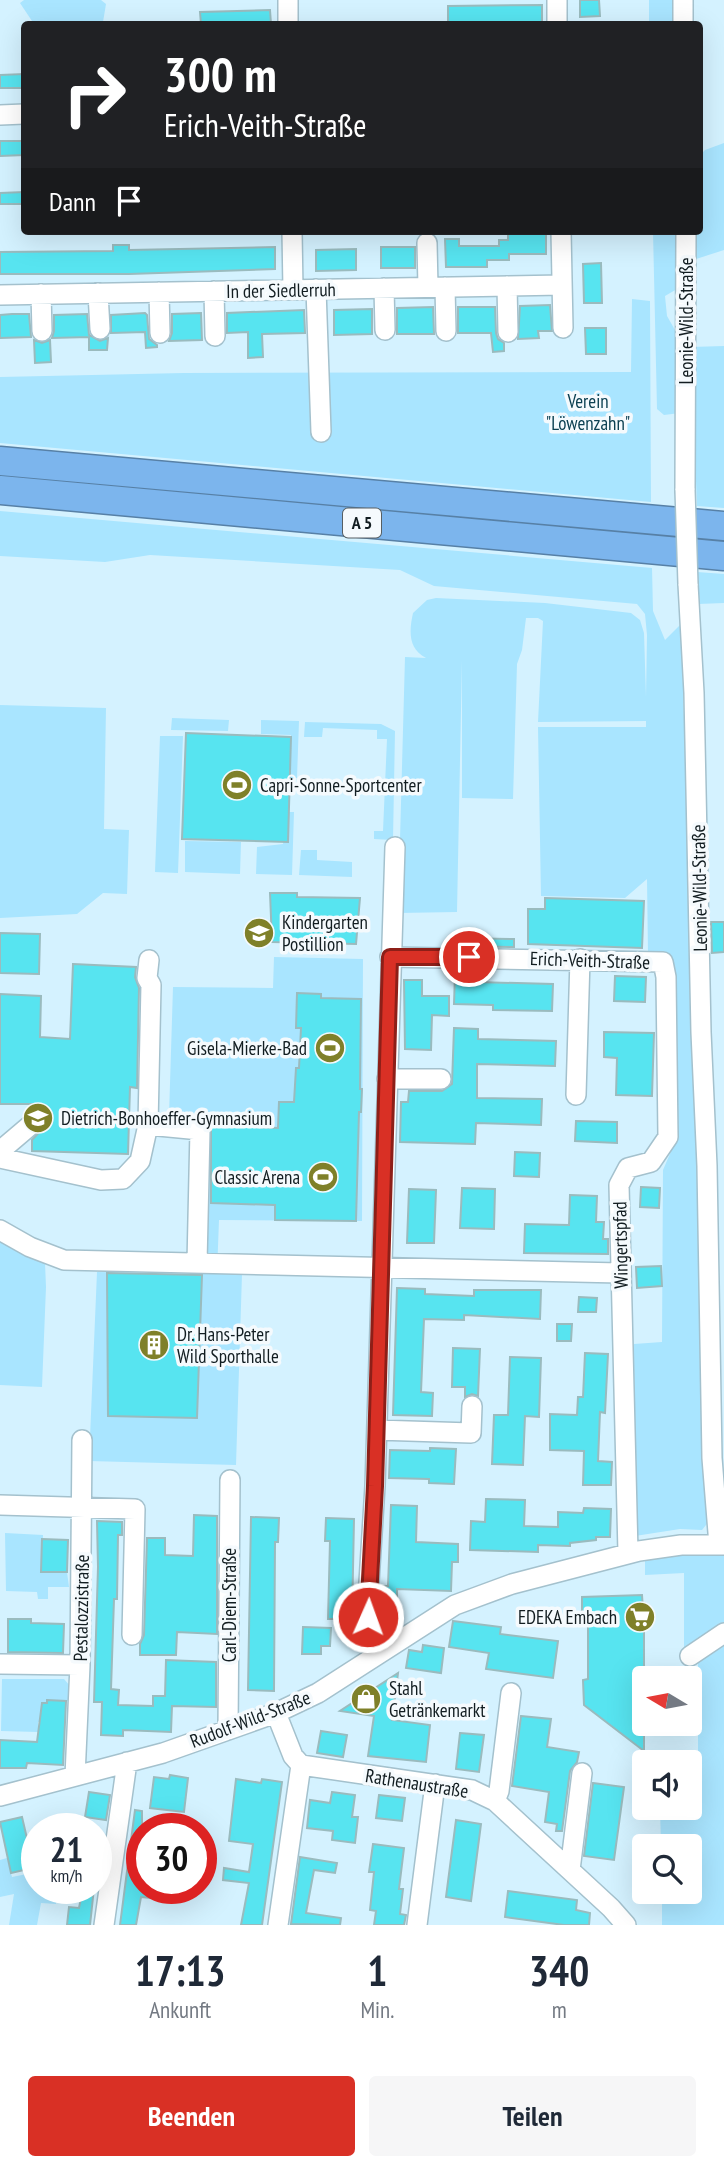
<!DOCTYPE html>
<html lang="de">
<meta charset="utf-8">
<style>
:root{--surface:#fff;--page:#f6f6f7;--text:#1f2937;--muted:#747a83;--accent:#d93025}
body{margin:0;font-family:"PT Sans Narrow",sans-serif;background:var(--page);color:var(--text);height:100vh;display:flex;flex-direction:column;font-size:26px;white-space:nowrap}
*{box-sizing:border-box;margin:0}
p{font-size:23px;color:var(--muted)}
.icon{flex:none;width:38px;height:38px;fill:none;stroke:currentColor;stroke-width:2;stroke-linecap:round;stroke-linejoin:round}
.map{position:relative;height:1925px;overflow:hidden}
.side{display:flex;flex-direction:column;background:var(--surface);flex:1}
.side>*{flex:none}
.hud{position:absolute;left:21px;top:21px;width:682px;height:214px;border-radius:7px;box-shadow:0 7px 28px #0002;background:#202124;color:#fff;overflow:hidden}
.needle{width:46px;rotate:280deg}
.tools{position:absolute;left:632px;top:1666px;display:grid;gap:14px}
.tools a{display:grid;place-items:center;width:70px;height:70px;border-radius:7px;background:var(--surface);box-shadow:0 7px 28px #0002;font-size:35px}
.speed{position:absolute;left:21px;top:1813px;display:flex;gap:14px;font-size:35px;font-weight:700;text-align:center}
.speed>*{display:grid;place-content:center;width:91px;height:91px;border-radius:50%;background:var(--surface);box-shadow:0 7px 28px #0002;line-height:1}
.speed small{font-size:18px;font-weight:400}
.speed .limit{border:10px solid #d22;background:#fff;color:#111}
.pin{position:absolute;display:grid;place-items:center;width:60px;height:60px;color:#fff;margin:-30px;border:4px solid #fff;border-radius:50%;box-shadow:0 2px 7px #0007}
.me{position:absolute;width:77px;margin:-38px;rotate:2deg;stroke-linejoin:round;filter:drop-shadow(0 0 5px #0008)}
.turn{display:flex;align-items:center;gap:24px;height:147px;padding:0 28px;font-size:32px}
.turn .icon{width:91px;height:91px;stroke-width:2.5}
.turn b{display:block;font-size:49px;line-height:60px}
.then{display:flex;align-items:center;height:66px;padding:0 28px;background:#0003;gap:14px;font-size:26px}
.eta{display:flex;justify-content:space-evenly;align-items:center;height:119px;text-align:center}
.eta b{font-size:42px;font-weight:800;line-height:49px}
.button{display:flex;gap:14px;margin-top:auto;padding:14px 28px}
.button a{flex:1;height:80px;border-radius:7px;background:var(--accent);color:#fff;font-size:28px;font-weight:800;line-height:80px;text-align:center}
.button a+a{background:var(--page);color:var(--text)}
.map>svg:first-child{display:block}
.green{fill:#a9e5ff}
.building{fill:#57e4f0;stroke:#9abbbe;stroke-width:2}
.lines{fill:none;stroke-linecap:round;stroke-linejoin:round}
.minor-casing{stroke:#a4c1cd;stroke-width:22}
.highway-casing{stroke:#5780a6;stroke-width:31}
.minor{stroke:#fff;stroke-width:19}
.highway{stroke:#7cb5ed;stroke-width:28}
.minor-bridge-casing{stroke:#a4c1cd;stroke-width:22;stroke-linecap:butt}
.minor-bridge{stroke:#fff;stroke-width:19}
.route-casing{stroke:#8d1f18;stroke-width:18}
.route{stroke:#d93025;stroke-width:12}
.labels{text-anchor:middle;stroke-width:7;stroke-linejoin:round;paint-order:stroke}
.shield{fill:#f5fafd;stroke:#565f63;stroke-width:2}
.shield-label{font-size:18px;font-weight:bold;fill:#121d21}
.street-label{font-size:19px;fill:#121d21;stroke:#f5fafd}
.park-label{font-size:19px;fill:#0c4052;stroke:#f5fafd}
.poi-label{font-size:19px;fill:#121d21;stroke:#f5fafd;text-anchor:start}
</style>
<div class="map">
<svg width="724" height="1925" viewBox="0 0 724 1925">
<rect width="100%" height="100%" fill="#d4f2ff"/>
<path class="green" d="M24 0H101L106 4 103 22 81 24H34L20 3Z
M649 0H672L673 24H649Z
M724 143V250L693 260 692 231H700V155L705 150Z
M653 231H677V289L665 296 667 316 679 337 680 413 664 415 657 409Z
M632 299 650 301 651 502 0 443V377L184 373 631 372Z
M724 346V508L697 506 696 481 694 480 691 347Z
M0 473 724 538V544L0 479Z
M0 511 652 568 653 611 665 640 681 624 710 1520 702 1530 680 1529 635 1536 634 1344 662 1342 663 1170 672 1149 669 954H648L647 879 625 898 541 896 538 727H646V721L538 722 543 621 538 618H526L522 650 517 664 513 799 462 798V660L457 912 398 913 405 657 426 658C408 649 409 631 413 613L427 600 436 598 545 603 631 613 640 620 644 633 646 697 647 635 645 614 637 604 434 586 400 570 150 555 105 562 0 556Z
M697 572 724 574V603L698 604Z
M0 705 106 708 104 829 129 830 127 894 103 893 77 914 0 918Z
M172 718 229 720 228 731 171 730Z
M261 720 299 721 297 778H289L291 735 261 734Z
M305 722 381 724 395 731 393 840 374 839V831H383L387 739H377V730L323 728 322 737H304Z
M160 736H183L178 873 155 872Z
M287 812H294L292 875 256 874 257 847 283 844Z
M185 841 241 842 240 874 185 872Z
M301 850H317V860L352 862V877L299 875Z
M274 957 363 959 362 1221 219 1220 217 1273 242 1274 236 1465 89 1461 97 1272 192 1274 196 1117 169 1116 173 987 273 988Z
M0 1237 45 1263 46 1287 42 1387 0 1385Z
M5 1533 43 1535 42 1571 67 1572 69 1587H48V1599H38L37 1592 6 1591Z
M707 1552 724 1556V1622L684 1649V1573L645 1575V1557Z
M724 1639V1925H662V1892H690V1846H661L660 1808H690V1773L698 1772V1660Z
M2 1679H64L70 1686 69 1701 47 1700 41 1722H38V1732L1 1731Z
M7 1858 12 1877 32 1873 37 1866V1888H58L56 1904 41 1903 37 1925H9L14 1894 0 1897V1860Z"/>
<path class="building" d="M580 0H599L600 16 580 17Z
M542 5V23L448 24V6Z
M270 10 271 24H201L200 12Z
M24 74V88H0V75Z
M0 141H24V155L0 156Z
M24 192V204H0V193Z
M508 231 546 232V254H509V260H487V267H446L445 239H459V246H499V240H508Z
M113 245H129V250L275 247V269L129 274H0V252L113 251Z
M381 247H415V268H381Z
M356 249V270L316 271V250Z
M601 263 602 303H584L583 264Z
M550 305 552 331H538L539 338 518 339 520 306Z
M433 307 434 334H397V308Z
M458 307H495L496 333 498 339 504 343V351L493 352 491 333H458Z
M372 309V334L334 335V310Z
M304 310 305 333 262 334 263 357 248 358V332L227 333V313Z
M145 313 147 315 149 339 157 345V347L146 348 145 332 111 333V315Z
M201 313 202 340 169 341 172 333V314Z
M12 314H29L31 337 0 338V315Z
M87 314 89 335 100 341 108 338 107 350H89V337L52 338 54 331V315Z
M585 328H606V354H586Z
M34 340 42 343 50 340 51 362 35 363Z
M186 733 291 737 288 842 182 839Z
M270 893H297V897L360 898 356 944 272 942Z
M545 898 644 901 642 948 528 944V909H545Z
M711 922H724V952L712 953Z
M0 933 40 934 39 974 0 973Z
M457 938 514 939V947L457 946Z
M73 964 136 967 135 977 139 988 137 1088 130 1087 128 1154 32 1151V1140L45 1126 43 1116 33 1111V1104H0V994L41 996 40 1037 70 1039Z
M455 974 476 975V982L553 984 552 1011 493 1010V1005L454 1004Z
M615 976 646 977 645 1002 614 1001Z
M404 980H422V996H449V1016L432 1015 431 1050 405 1049Z
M297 993 321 994V998L361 999 360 1089H362L361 1112H359L356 1221 275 1220V1205L211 1203V1125L278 1128 279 1102H294L296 1068H299L301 1028H296Z
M454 1028 478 1029V1039L556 1041 555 1066 477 1064V1098L542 1099 541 1125 476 1123 475 1144 400 1142 401 1102H408L409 1091H442L452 1084Z
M604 1032 654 1033 652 1096 616 1095 617 1058 604 1057Z
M576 1121 617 1122V1143L575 1141Z
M515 1152 540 1153 539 1177 514 1176Z
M641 1187 660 1188 659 1208 640 1207Z
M462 1188 495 1189 494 1229 460 1228Z
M409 1189 436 1190 434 1243H407Z
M570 1195 597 1196 596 1222H604L603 1239H608V1254L524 1253 525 1224 569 1225Z
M661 1266 662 1286 637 1288 636 1267Z
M107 1273 202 1275 197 1418 108 1416Z
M397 1288 425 1289V1294L474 1296V1290H541L540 1319 464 1315V1320L424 1319 421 1392 433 1393 432 1416 393 1415Z
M579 1297 597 1298 596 1312H578Z
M557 1324H572L571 1341H557Z
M453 1348 480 1349 478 1396 472 1394 465 1397V1387H452Z
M585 1353 608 1354 605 1413 600 1412 598 1461 612 1462 611 1485H583L584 1451 550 1450V1414L577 1415 578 1397H583Z
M510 1357 541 1358 539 1417 525 1416 523 1465 492 1464 494 1415H508Z
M430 1448 456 1449 454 1484 429 1483V1479L389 1478 390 1450 430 1451Z
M486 1499 525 1500 524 1526 558 1527V1512L583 1513 584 1508 611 1509 610 1537H596V1540L570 1543V1546L538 1545V1552L470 1550 471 1521 485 1522Z
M391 1505 417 1506 416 1542 458 1544V1562H452L451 1591 397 1589V1606H383V1600H380L381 1586H388Z
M194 1515 217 1516V1634L177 1632 176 1655H140V1644L144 1635 147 1538H165V1555L193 1556Z
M251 1517 279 1518 278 1542H275L274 1691 248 1690Z
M326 1518 354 1519 352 1619H328L330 1541H325Z
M97 1521 122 1522V1535H118L117 1599H114L111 1689 119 1690 118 1705 153 1706V1696H165L166 1660 216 1662V1707L172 1706 171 1732 123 1730V1736L101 1735 102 1702H94L98 1567Z
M42 1539 68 1540 67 1572H41Z
M642 1595 644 1625V1751L584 1705 583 1680 588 1679V1625L582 1624V1597Z
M8 1619H31V1623L64 1624 63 1653 8 1652Z
M453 1621 501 1627 500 1634 558 1641 553 1678 486 1669 489 1653 449 1647Z
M303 1627 331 1628 330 1646H321V1654H302Z
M423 1645 444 1648 441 1673 406 1668 409 1650 422 1652Z
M398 1673 392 1720 430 1725 426 1762 368 1756 374 1716 340 1711Z
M47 1700 66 1701 63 1765 27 1763 26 1768H0V1740L37 1742 42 1703H47Z
M521 1716 551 1719 547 1747 579 1752 577 1762 570 1771 562 1831H556L557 1824 545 1822 549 1792 512 1786Z
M321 1731 347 1735 343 1757 317 1753Z
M460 1733 484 1735 479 1772 456 1769Z
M170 1775 188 1778 184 1812 150 1808 154 1777 169 1779Z
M236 1779 261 1783 262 1779 282 1782 262 1925H241L249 1883 223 1880 224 1868 249 1872 253 1844 229 1841Z
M593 1783 624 1787 614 1860 584 1856Z
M89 1792 110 1795 106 1820 85 1817Z
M332 1792 355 1795 352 1817H358L355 1843 332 1840 333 1831 307 1828 310 1800 330 1803Z
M379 1795 405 1798 402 1821 376 1818Z
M135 1810 142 1811V1888H183L182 1901 141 1897 136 1925H120Z
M22 1817 33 1864 24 1866V1870L11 1873 0 1822Z
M456 1820 481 1824 471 1901 446 1897Z
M373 1844 404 1848 399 1889H403L400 1914 406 1915 404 1925H374L376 1911 370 1910 374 1872H369Z
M300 1857 337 1863 335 1873 314 1870 306 1913 341 1918 340 1925 291 1924Z
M83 1888H94L90 1925H67L69 1907 79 1908Z
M508 1891 577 1900 576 1910 590 1913 589 1925H564L505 1917Z"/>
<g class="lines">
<g class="minor-casing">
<path id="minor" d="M288 0V24
M557 0V24
M683 0V24
M0 115 24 114
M292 231 293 290
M561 231 563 328
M427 243 428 287
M507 286 508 332
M445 287 446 331
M384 288 385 330
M316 289 321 432
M214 291 215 336
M159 292 160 333
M98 293 100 329
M41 294 42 331
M0 295 562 285
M685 490 686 231
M688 584 694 693 701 1032 707 1166 712 1458 719 1545
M390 957 663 962 666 977 668 1137 651 1162 628 1168 619 1185 628 1553
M149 960 147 978 151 985 148 1125 200 1130 197 1263
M387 1079H441
M576 1095 580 959
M0 1151 33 1123
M0 1158 101 1180 123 1179 140 1161 148 1125
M0 1230 30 1247 64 1260 620 1273
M377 1430 471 1433 472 1406
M0 1505 135 1509 132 1635
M377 1655 368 1636V1598L375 1486 395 847
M690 1656 724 1633
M0 1664 80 1665
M276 1713 293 1756 301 1765 472 1790 495 1801 611 1908 626 1925
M228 1730 230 1480
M75 1776 80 1665 82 1440
M0 1796 163 1753 276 1713 318 1693 455 1605 512 1584 639 1551 681 1545H724
M495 1801 499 1791 511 1693
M570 1870 582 1773
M104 1925 127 1762
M278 1925 301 1765
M417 1925 435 1784"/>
</g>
<g class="highway-casing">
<path id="highway" d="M0 461 724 526
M0 490 724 556"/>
</g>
<use href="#minor" class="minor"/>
<use href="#highway" class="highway"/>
<g class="minor-bridge-casing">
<path id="minor-bridge" d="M685 490 688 584"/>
</g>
<use href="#minor-bridge" class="minor-bridge"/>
</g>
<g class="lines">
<g class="route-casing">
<path id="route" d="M368 1617 375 1486 390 957H469"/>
</g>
<use href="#route" class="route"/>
</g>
<defs>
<g id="stadium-disc" transform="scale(1.575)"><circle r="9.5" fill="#7f8029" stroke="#f5fafd"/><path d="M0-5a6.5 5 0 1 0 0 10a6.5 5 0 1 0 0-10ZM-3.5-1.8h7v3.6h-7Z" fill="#fff"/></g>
<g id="school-disc" transform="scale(1.575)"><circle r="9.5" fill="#7f8029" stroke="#f5fafd"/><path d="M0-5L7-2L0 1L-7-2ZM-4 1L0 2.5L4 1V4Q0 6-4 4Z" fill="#fff"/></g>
<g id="building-disc" transform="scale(1.575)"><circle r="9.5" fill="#7f8029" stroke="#f5fafd"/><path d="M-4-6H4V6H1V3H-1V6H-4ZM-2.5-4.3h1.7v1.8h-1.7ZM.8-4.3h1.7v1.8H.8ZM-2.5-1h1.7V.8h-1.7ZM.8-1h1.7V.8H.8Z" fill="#fff"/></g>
<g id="supermarket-disc" transform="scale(1.575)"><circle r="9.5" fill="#7f8029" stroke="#f5fafd"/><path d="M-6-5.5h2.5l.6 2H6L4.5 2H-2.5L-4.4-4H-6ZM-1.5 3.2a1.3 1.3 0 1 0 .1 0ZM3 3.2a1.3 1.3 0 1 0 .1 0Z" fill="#fff"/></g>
<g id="shop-disc" transform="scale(1.575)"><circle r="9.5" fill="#7f8029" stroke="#f5fafd"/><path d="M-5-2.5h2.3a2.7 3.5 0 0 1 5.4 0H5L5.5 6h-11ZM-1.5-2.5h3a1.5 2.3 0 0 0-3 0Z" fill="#fff"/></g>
</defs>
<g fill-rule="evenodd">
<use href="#stadium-disc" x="237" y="785"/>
<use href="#school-disc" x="259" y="933"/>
<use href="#stadium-disc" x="330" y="1048"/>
<use href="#school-disc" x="38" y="1118"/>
<use href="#stadium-disc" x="323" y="1177"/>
<use href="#building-disc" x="154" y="1345"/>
<use href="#supermarket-disc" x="640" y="1617"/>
<use href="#shop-disc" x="366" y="1699"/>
</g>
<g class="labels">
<rect class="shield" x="343" y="508.5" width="38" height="29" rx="5"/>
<g class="shield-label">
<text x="362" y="529">A 5</text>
</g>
<g class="street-label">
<text transform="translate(281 290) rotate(-1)" y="7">In der Siedlerruh</text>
<text transform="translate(686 321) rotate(-90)" y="7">Leonie-Wild-Straße</text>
<text transform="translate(699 888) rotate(-91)" y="7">Leonie-Wild-Straße</text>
<text transform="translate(590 960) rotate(2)" y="7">Erich-Veith-Straße</text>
<text transform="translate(620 1245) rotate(-91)" y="7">Wingertspfad</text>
<text transform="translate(229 1605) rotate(-90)" y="7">Carl-Diem-Straße</text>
<text transform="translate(81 1608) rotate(-89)" y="7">Pestalozzistraße</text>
<text transform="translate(250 1719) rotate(-21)" y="7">Rudolf-Wild-Straße</text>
<text transform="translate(417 1783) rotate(9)" y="7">Rathenaustraße</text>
</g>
<g class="park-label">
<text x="588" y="408">Verein<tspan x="588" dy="22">"Löwenzahn"</tspan></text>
</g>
<g class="poi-label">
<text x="260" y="792">Capri-Sonne-Sportcenter</text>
<text x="282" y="929">Kindergarten<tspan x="282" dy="22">Postillion</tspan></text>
<text x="307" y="1055" text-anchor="end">Gisela-Mierke-Bad</text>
<text x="61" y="1125">Dietrich-Bonhoeffer-Gymnasium</text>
<text x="300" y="1184" text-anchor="end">Classic Arena</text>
<text x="177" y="1341">Dr. Hans-Peter<tspan x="177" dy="22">Wild Sporthalle</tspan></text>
<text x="617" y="1624" text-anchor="end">EDEKA Embach</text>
<text x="389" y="1695">Stahl<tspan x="389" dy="22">Getränkemarkt</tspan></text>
</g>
</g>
</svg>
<div class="tools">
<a><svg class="needle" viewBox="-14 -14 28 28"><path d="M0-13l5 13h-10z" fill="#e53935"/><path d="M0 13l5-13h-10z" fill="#747a83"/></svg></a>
<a><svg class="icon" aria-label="sound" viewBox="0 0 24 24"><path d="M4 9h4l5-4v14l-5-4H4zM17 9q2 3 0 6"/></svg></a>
<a><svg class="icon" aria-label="search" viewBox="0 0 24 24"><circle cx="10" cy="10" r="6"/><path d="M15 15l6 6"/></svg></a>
</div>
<div class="speed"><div>21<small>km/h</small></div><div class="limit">30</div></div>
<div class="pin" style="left:469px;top:957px;background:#d93025"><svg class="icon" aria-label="arrive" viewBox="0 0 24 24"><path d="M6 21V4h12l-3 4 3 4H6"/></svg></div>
<svg class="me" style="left:368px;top:1617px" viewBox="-20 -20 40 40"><circle r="17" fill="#d93025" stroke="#fff" stroke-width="3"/><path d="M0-11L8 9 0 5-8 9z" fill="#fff"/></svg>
<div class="hud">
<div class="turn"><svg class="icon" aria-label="right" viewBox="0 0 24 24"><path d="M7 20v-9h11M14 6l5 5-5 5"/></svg><div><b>300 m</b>Erich-Veith-Straße</div></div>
<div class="then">Dann<svg class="icon" aria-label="arrive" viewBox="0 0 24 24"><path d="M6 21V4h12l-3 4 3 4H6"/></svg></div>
</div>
</div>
<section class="side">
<div class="eta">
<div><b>17:13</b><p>Ankunft</p></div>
<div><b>1</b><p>Min.</p></div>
<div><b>340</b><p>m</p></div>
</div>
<div class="button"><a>Beenden</a><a>Teilen</a></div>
</section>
